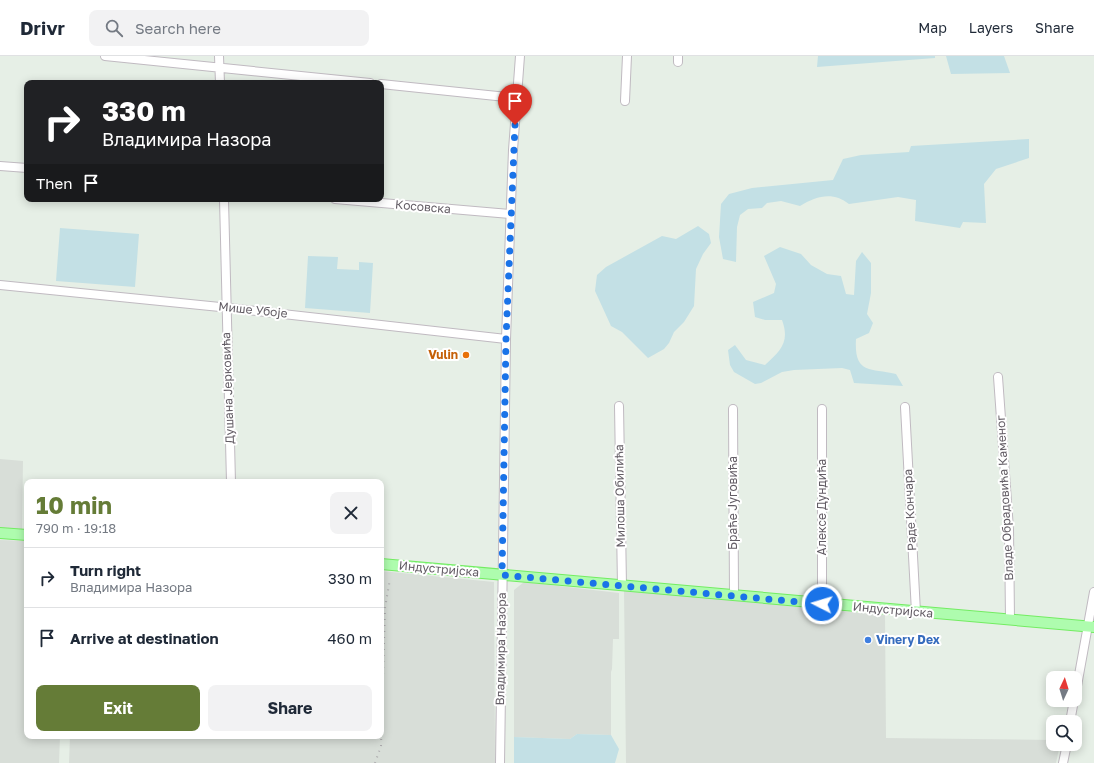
<!DOCTYPE html>
<meta charset="utf-8">
<style>
:root{--surface:#fff;--page:#f2f2f3;--text:#1f2937;--muted:#747a83;--line:#e0e1e3;--accent:#657c37}
body{margin:0;font-family:"Golos Text",sans-serif;background:var(--page);color:var(--text);height:100vh;display:flex;flex-direction:column;font-size:15px;white-space:nowrap}
*{box-sizing:border-box;margin:0}
p{font-size:13px;color:var(--muted)}
.icon{flex:none;width:22px;height:22px;fill:none;stroke:currentColor;stroke-width:2;stroke-linecap:round;stroke-linejoin:round}
.map{position:relative;flex:1;overflow:hidden}
.details{position:absolute;left:24px;top:423px;width:360px;height:260px;display:flex;flex-direction:column;background:var(--surface);border-radius:8px;box-shadow:0 2px 10px #0003}
.details>*{flex:none}
.top-card{position:absolute;left:24px;top:24px;width:360px;height:122px;border-radius:8px;box-shadow:0 2px 10px #0003;background:#202124;color:#fff;overflow:hidden}
.needle{width:26px;rotate:4deg}
.buttons{position:absolute;left:1046px;top:615px;display:grid;gap:8px}
.buttons a{display:grid;place-items:center;width:36px;height:36px;border-radius:8px;background:var(--surface);box-shadow:0 2px 10px #0003;font-size:20px}
.pin{position:absolute;display:grid;place-items:center;width:34px;height:34px;color:#fff;margin:-41px -17px;border-radius:50% 50% 50% 0;rotate:-45deg;box-shadow:0 0 4px #0007}
.pin .icon{rotate:45deg}
.me{position:absolute;width:44px;margin:-22px;rotate:275deg;stroke-linejoin:round;filter:drop-shadow(0 0 3px #0008)}
.turn{display:flex;align-items:center;gap:14px;height:84px;padding:0 12px;font-size:18px}
.turn .icon{width:52px;height:52px;stroke-width:2.5}
.turn b{display:block;font-size:28px;line-height:34px}
.then{display:flex;align-items:center;height:38px;padding:0 12px;background:#0003;gap:8px;font-size:15px}
.round{display:grid;place-items:center;flex:none;width:42px;height:42px;border-radius:8px;background:var(--page)}
.headline{display:flex;align-items:center;justify-content:space-between;height:68px;padding:0 12px}
h1{font-size:24px;font-weight:700;line-height:30px;color:var(--accent)}
.cta{display:flex;gap:8px;margin-top:auto;padding:8px 12px}
.cta a{flex:1;height:46px;border-radius:8px;background:var(--accent);color:#fff;font-size:16px;font-weight:700;line-height:46px;text-align:center}
.cta a+a{background:var(--page);color:var(--text)}
ul{padding:0;list-style:none}
li{display:flex;align-items:center;gap:12px;height:60px;padding:0 12px;border-top:1px solid var(--line)}
li div{flex:1}
li b{display:block;font-size:15px}
li em{font-style:normal}
header{display:flex;align-items:center;gap:24px;box-sizing:border-box;height:56px;padding:0 20px;background:var(--surface);border-bottom:1px solid var(--line)}
header strong{font-size:19px}
nav{display:flex;gap:22px;margin-inline-start:auto;font-size:14px}
.search{width:280px;height:36px;background:var(--page);display:flex;align-items:center;gap:10px;box-sizing:border-box;padding:0 14px;border-radius:8px;color:var(--muted);font-size:15px}
.map>svg:first-child{display:block}
.industrial{fill:#d8ded8}
.green{fill:#c3e0e5}
.lines{fill:none;stroke-linecap:round;stroke-linejoin:round}
.minor-casing{stroke:#c0bac1;stroke-width:10}
.major-casing{stroke:#73ec62;stroke-width:12}
.minor{stroke:#fff;stroke-width:8}
.major{stroke:#aefcae;stroke-width:10}
.rail{stroke:#adabae;stroke-width:2;stroke-dasharray:1 5;stroke-linecap:butt}
.route{stroke:#1a73e8;stroke-width:7;stroke-dasharray:0 12.6}
.food-dot{fill:#e8710a;stroke:#fff;stroke-width:1.5}
.shop-dot{fill:#3f7fe0;stroke:#fff;stroke-width:1.5}
.labels{text-anchor:middle;stroke-width:4;stroke-linejoin:round;paint-order:stroke}
.street-label{font-size:12px;fill:#635d65;stroke:#fff}
.food-label{font-size:12px;font-weight:bold;fill:#c56008;stroke:#fff;text-anchor:end}
.shop-label{font-size:12px;font-weight:bold;fill:#366cbe;stroke:#fff;text-anchor:start}
</style>
<header>
<strong>Drivr</strong>
<div class="search"><svg class="icon" aria-label="search" viewBox="0 0 24 24"><circle cx="10" cy="10" r="6"/><path d="M15 15l6 6"/></svg>Search here</div>
<nav><a>Map</a><a>Layers</a><a>Share</a></nav>
</header>
<div class="map">
<svg width="1094" height="707" viewBox="0 0 1094 707">
<rect width="100%" height="100%" fill="#e6efe6"/>
<path class="industrial" d="M0 403 23 405 22 473 0 472Z
M0 484 27 485V680H60L59 707H0Z
M381 515 494 526 495 707H69L70 680H381Z
M524 526 619 537V583H613L612 613 611 616V679L577 678 570 683 514 681V534Z
M624 534 885 559 886 682 1053 684V688H1060L1056 707H626Z"/>
<path class="green" d="M818 0H935V2L817 11Z
M946 0H1004L1010 17 951 18Z
M1029 83V102L996 113 984 128 986 167 963 166 960 172 915 165 916 144 898 141 849 148C833 135 816 140 800 150L781 145 767 147 762 152 748 153 740 159 737 171 736 206 723 203 719 181 721 148 729 138 752 132 833 124 843 103 861 99 909 96 911 90Z
M698 170 709 178 711 187 703 198 696 213 694 250 684 266 674 276 669 287 664 293 648 302 622 276 611 270 595 235 597 219 606 211 662 180 676 183Z
M60 172 139 178 135 231 56 225Z
M780 191 801 198 811 209 827 218 841 220 846 238 854 239 856 205 862 196 871 207V237L867 258 873 267 869 277 856 283C854 318 869 312 896 318L903 330 854 327 850 314 842 312 794 314 782 316 761 327 755 328 734 316 730 309 728 294 735 289 746 304 765 309C781 294 790 286 782 264H765L755 261 753 246 774 237 776 228 764 200Z
M308 200 338 201 337 213 359 214V206L373 207 370 257 305 252Z
M577 678 611 679 619 693 615 707H514V681L570 683Z"/>
<g class="lines">
<g class="minor-casing">
<path id="minor" d="M105 0 370 27
M219 0 220 27
M678 6V0
M381 28 516 42
M625 45 627 0
M0 110 27 112
M224 143 231 426
M335 143 510 158
M0 229 220 251 506 283
M998 321 1009 473 1010 564
M619 350 622 530
M905 351 916 556
M733 353 734 540
M822 353V548
M1075 641 1094 536
M1070 666 1074 644
M500 707 506 283 513 94 520 0
M1063 707 1067 688"/>
</g>
<g class="major-casing">
<path id="major" d="M0 477 27 479
M381 508 1094 571"/>
</g>
<use href="#minor" class="minor"/>
<use href="#major" class="major"/>
<path class="rail" d="M375 707 381 690 385 552 390 523"/>
</g>
<g class="lines">
<path class="route" d="M515 69 506 283 502 519 822 548"/>
</g>
<circle class="food-dot" cx="466" cy="299" r="4"/>
<circle class="shop-dot" cx="868" cy="584" r="4"/>
<g class="labels">
<g class="street-label">
<text transform="translate(423 151) rotate(5)" y="4">Косовска</text>
<text transform="translate(253 254) rotate(6)" y="4">Мише Убоје</text>
<text transform="translate(228 332) rotate(-92)" y="4">Душана Јерковића</text>
<text transform="translate(620 440) rotate(-91)" y="4">Милоша Обилића</text>
<text transform="translate(1005 442) rotate(-93)" y="4">Владе Обрадовића Каменог</text>
<text transform="translate(733 447) rotate(-90)" y="4">Браће Југовића</text>
<text transform="translate(822 451) rotate(-90)" y="4">Алексе Дундића</text>
<text transform="translate(910 454) rotate(-93)" y="4">Раде Кончара</text>
<text transform="translate(439 513) rotate(5)" y="4">Индустријска</text>
<text transform="translate(893 554) rotate(5)" y="4">Индустријска</text>
<text transform="translate(501 593) rotate(-89)" y="4">Владимира Назора</text>
</g>
<g class="food-label">
<text x="458" y="303">Vulin</text>
</g>
<g class="shop-label">
<text x="876" y="588">Vinery Dex</text>
</g>
</g>
</svg>
<div class="buttons">
<a><svg class="needle" viewBox="-14 -14 28 28"><path d="M0-13l5 13h-10z" fill="#e53935"/><path d="M0 13l5-13h-10z" fill="#747a83"/></svg></a>
<a><svg class="icon" aria-label="search" viewBox="0 0 24 24"><circle cx="10" cy="10" r="6"/><path d="M15 15l6 6"/></svg></a>
</div>
<div class="pin" style="left:515px;top:69px;background:#d93025"><svg class="icon" aria-label="arrive" viewBox="0 0 24 24"><path d="M6 21V4h12l-3 4 3 4H6"/></svg></div>
<svg class="me" style="left:822px;top:548px" viewBox="-20 -20 40 40"><circle r="17" fill="#1a73e8" stroke="#fff" stroke-width="3"/><path d="M0-11L8 9 0 5-8 9z" fill="#fff"/></svg>
<div class="top-card">
<div class="turn"><svg class="icon" aria-label="right" viewBox="0 0 24 24"><path d="M7 20v-9h11M14 6l5 5-5 5"/></svg><div><b>330 m</b>Владимира Назора</div></div>
<div class="then">Then<svg class="icon" aria-label="arrive" viewBox="0 0 24 24"><path d="M6 21V4h12l-3 4 3 4H6"/></svg></div>
</div>
<section class="details">
<div class="headline"><div><h1>10 min</h1><p>790 m · 19:18</p></div><a class="round"><svg class="icon" aria-label="close" viewBox="0 0 24 24"><path d="M6 6l12 12M18 6L6 18"/></svg></a></div>
<ul>
<li><svg class="icon" aria-label="right" viewBox="0 0 24 24"><path d="M7 20v-9h11M14 6l5 5-5 5"/></svg><div><b>Turn right</b><p>Владимира Назора</p></div><em>330 m</em></li>
<li><svg class="icon" aria-label="arrive" viewBox="0 0 24 24"><path d="M6 21V4h12l-3 4 3 4H6"/></svg><div><b>Arrive at destination</b></div><em>460 m</em></li>
</ul>
<div class="cta"><a>Exit</a><a>Share</a></div>
</section>
</div>
